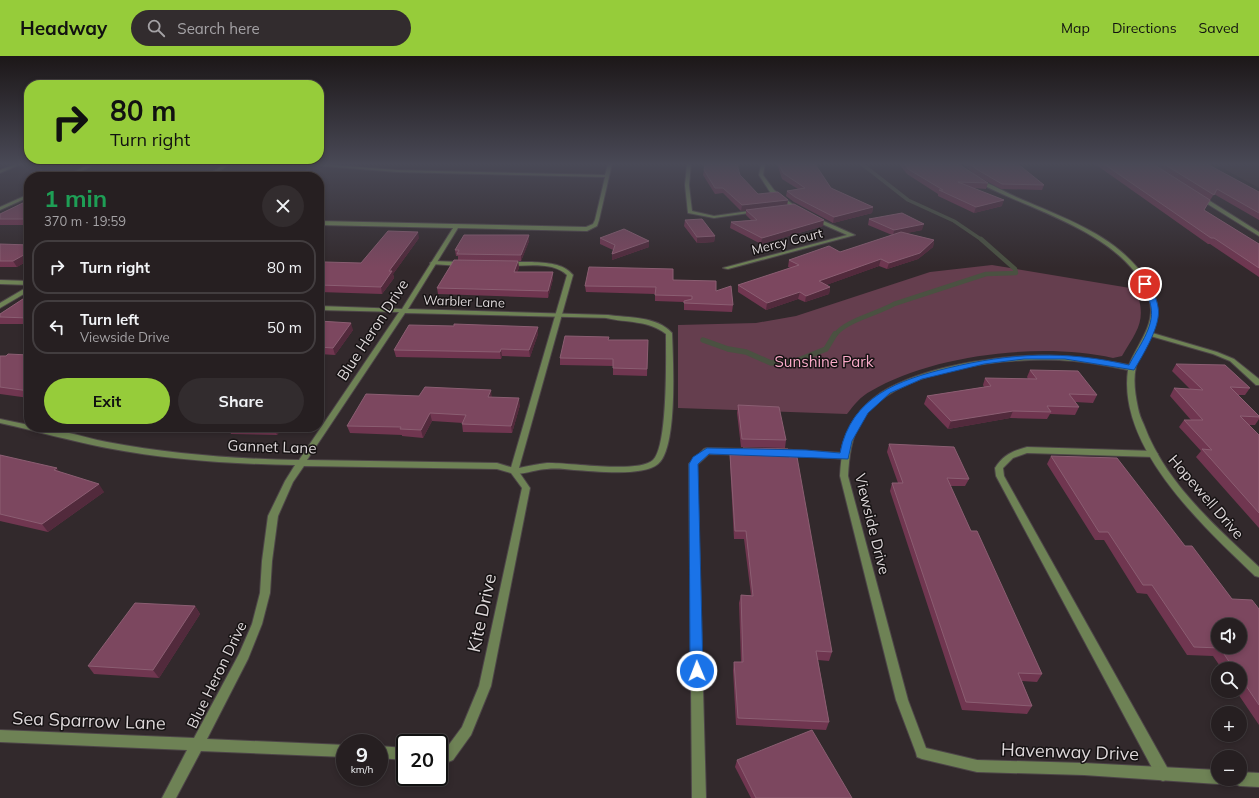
<!DOCTYPE html>
<meta charset="utf-8">
<style>
:root{--surface:#261f21;--page:#322c2e;--text:#f1f3f6;--muted:#a4a2a5;--line:#423d3f;--accent:#96cc3a}
body{margin:0;font-family:Mulish,sans-serif;background:var(--page);color:var(--text);height:100vh;display:flex;flex-direction:column;font-size:15px;white-space:nowrap}
*{box-sizing:border-box;margin:0}
p{font-size:13px;color:var(--muted)}
.icon{flex:none;width:22px;height:22px;fill:none;stroke:currentColor;stroke-width:2;stroke-linecap:round;stroke-linejoin:round}
.map{position:relative;flex:1;overflow:hidden}
.sheet{position:absolute;left:24px;top:116px;width:300px;height:260px;display:flex;flex-direction:column;background:var(--surface);border-radius:16px;box-shadow:0 2px 6px #0003,0 0 0 1px var(--line)}
.sheet>*{flex:none}
.banner{position:absolute;left:24px;top:24px;width:300px;height:84px;border-radius:16px;box-shadow:0 2px 6px #0003,0 0 0 1px var(--line);background:#96cc3a;color:#111;overflow:hidden}
.tools{position:absolute;left:1211px;top:562px;display:grid;gap:8px}
.tools a{display:grid;place-items:center;width:36px;height:36px;border-radius:50%;background:var(--surface);box-shadow:0 2px 6px #0003,0 0 0 1px var(--line);font-size:20px}
.speed{position:absolute;left:336px;top:678px;display:flex;gap:8px;font-size:20px;font-weight:700;text-align:center}
.speed>*{display:grid;place-content:center;width:52px;height:52px;border-radius:50%;background:var(--surface);box-shadow:0 2px 6px #0003,0 0 0 1px var(--line);line-height:1}
.speed small{font-size:10px;font-weight:400}
.speed .limit{border:2px solid #111;border-radius:6px;background:#fff;color:#111}
.pin{position:absolute;display:grid;place-items:center;width:34px;height:34px;color:#fff;margin:-17px;border:2px solid #fff;border-radius:50%;box-shadow:0 1px 4px #0007}
.me{position:absolute;width:44px;margin:-22px;rotate:359deg;stroke-linejoin:round;filter:drop-shadow(0 0 3px #0008)}
.turn{display:flex;align-items:center;gap:14px;height:84px;padding:0 20px;font-size:18px}
.turn .icon{width:52px;height:52px;stroke-width:2.5}
.turn b{display:block;font-size:28px;line-height:34px}
.round{display:grid;place-items:center;flex:none;width:42px;height:42px;border-radius:21px;background:var(--page)}
.overview{display:flex;align-items:center;justify-content:space-between;height:68px;padding:0 20px}
h1{font-size:24px;font-weight:700;line-height:30px;color:#1e9e55}
.action{display:flex;gap:8px;margin-top:auto;padding:8px 20px}
.action a{flex:1;height:46px;border-radius:24px;background:var(--accent);color:#111;font-size:16px;font-weight:700;line-height:46px;text-align:center}
.action a+a{background:var(--page);color:var(--text)}
ul{padding:0;list-style:none}
li{display:flex;align-items:center;gap:12px;height:54px;margin:0 8px 6px;padding:0 12px;border:2px solid var(--line);border-radius:16px}
li div{flex:1}
li b{display:block;font-size:15px}
li em{font-style:normal}
header{display:flex;align-items:center;gap:24px;box-sizing:border-box;height:56px;padding:0 20px;background:var(--accent);color:#111}
header strong{font-size:19px}
nav{display:flex;gap:22px;margin-inline-start:auto;font-size:14px}
.search{width:280px;height:36px;background:var(--page);display:flex;align-items:center;gap:10px;box-sizing:border-box;padding:0 14px;border-radius:22px;color:var(--muted);font-size:15px}
.map>svg:first-child{display:block}
.built{fill:#413237}
.green{fill:#653e4e}
.lines{fill:none;stroke-linecap:round;stroke-linejoin:round}
.stream-far2{stroke:#4a5141;stroke-width:3.5}
.stream-far1{stroke:#4a5141;stroke-width:4.5}
.stream{stroke:#4a5141;stroke-width:5.5}
.lane-casing{stroke:#4d4548;stroke-width:2}
.street-casing{stroke:#4d4548;stroke-width:2}
.lane{fill:#6e8255;fill-rule:evenodd}
.street{fill:#6e8255;fill-rule:evenodd}
.wall{fill:#703650}
.shaded-wall{fill:#522a3c}
.building{fill:#7c475f;stroke:#8b5e72;fill-rule:evenodd}
.route{fill:#1a73e8;stroke:#114b97}
.labels{text-anchor:middle;stroke-width:3;stroke-linejoin:round;paint-order:stroke}
.far-street-label{font-size:13px;fill:#ddd7d9;stroke:#171314}
.street-label{font-size:15px;fill:#ddd7d9;stroke:#171314}
.park-label{font-size:15px;fill:#faabc9;stroke:#171314}
.near-street-label{font-size:18px;fill:#ddd7d9;stroke:#171314}
</style>
<header>
<strong>Headway</strong>
<div class="search"><svg class="icon" aria-label="search" viewBox="0 0 24 24"><circle cx="10" cy="10" r="6"/><path d="M15 15l6 6"/></svg>Search here</div>
<nav><a>Map</a><a>Directions</a><a>Saved</a></nav>
</header>
<div class="map">
<svg width="1259" height="742" viewBox="0 0 1259 742">
<rect width="100%" height="100%" fill="#32292c"/>
<path class="built" d="M1215 108H1259V132Z"/>
<path class="green" d="M992 209 1136 233C1147 265 1138 273 1122 300L1113 302C1043 286 933 298 871 335 861 340 854 349 847 358L678 352V269L756 267 796 260 930 216Z"/>
<g class="lines">
<path class="stream-far2" d="M862 108 908 144 954 165 982 184"/>
<path class="stream-far1" d="M835 279C846 264 877 258 894 248L986 218 1016 217 1015 213 981 183"/>
<path class="stream" d="M703 284 728 293 746 296 771 307 796 305 826 293 835 278"/>
<g class="lane-casing">
<path id="lane" d="M15 108H21L0 117V114Z
M687 108H691L689 129 692 155 714 160 756 154 758 155 756 156 714 162 688 157 685 129Z
M433 205 462 206 465 208 462 210 431 208 430 207Z
M532 206C547 207 563 207 573 219L519 412C528 410 537 408 547 407 568 406 638 418 653 404 668 390 666 301 666 278 648 264 627 267 606 262L605 261 608 259C629 262 657 260 672 277 673 303 678 392 658 408 643 421 594 415 574 414 565 413 556 412 547 413 536 413 522 420 511 417L510 415 567 219C553 205 525 210 507 210L504 208 507 206Z
M1149 276 1217 296 1234 303 1259 323V329H1256L1230 305 1213 298 1147 279V277Z
M1027 391 1154 395 1158 398 1154 401 1027 397 1013 402 1003 412 1004 420 1168 713 1170 718 1168 723 1163 725 1158 723 996 420 995 412C1003 399 1012 395 1027 391Z
M707 392 752 393 756 396 752 399 709 398 697 409 706 742H692L689 408 704 393Z
M777 393 844 397 848 400 844 403 774 398 773 396Z"/>
</g>
<g class="street-casing">
<path id="street" d="M89 108H95L70 121H65Z
M225 108H230L210 121H205Z
M298 108H322L397 114 605 119 608 108H612L599 164 597 170 587 175 458 172 408 253 608 259 611 261 610 262 405 257 307 404 497 407 517 413 530 432 491 630 471 679 453 704 448 706H439V694H445L462 671 479 630 522 432 511 417 497 413 304 410 293 426 278 460 272 505 270 537 262 568 248 603 207 683 345 689V701L201 695 176 742H162L187 694 0 686V674L194 682 239 598 252 568 260 537 262 505 268 460 285 425 295 409C232 408 169 404 107 392 71 385 36 375 0 367V363L29 369V371C55 371 81 381 107 386 170 398 235 403 299 404L399 256 319 254V250L402 253 453 172 319 169V165L586 171 593 168 595 164 605 121 397 116Z
M761 108H765L763 119 774 134 799 153V155H795L770 136 759 119Z
M979 124C994 129 1008 138 1023 144 1069 164 1122 182 1149 228 1153 236 1158 245 1157 254 1157 271 1147 283 1140 298 1132 316 1134 333 1138 352 1139 357 1141 363 1144 369 1165 426 1215 470 1259 511V521L1255 520C1204 471 1117 392 1128 314 1105 309 1082 305 1059 304 1003 302 895 313 862 364 851 381 849 401 848 420L908 644 926 692 977 704 1084 707 1218 714V723H1224L1223 726 1218 728 1084 719 977 716 922 703 917 701 916 697 896 644 840 420C841 400 844 380 855 362 864 350 875 339 889 332 933 308 1010 297 1060 300 1083 301 1106 305 1129 309 1136 291 1151 274 1151 254 1151 245 1147 236 1143 228 1112 174 1030 154 977 126V125Z
M29 138V141L0 154V151Z
M1198 140H1202L1259 176V180L1198 142Z
M813 162H817L855 179 728 213 723 212 847 179 813 164Z
M0 224 29 225V229L0 228Z
M29 230V235L0 252V247Z
M379 690 405 692V704L379 702Z
M1240 716 1259 717V731L1240 730 1235 728 1233 723H1240Z"/>
</g>
<use href="#lane" class="lane"/>
<use href="#street" class="street"/>
</g>
<path class="wall" d="M777 108H815L831 132 873 151 872 157 833 167 794 146 786 140 787 135 798 133 782 123Z
M899 108H960L963 111 976 120 963 108H1018L1044 129 1042 134 1001 133 977 120 988 127 986 133 973 132 1002 150 974 157 938 140V138L907 118Z
M1095 108H1207L1259 136V164L1214 138 1204 154 1259 188V221L1210 188H1208Z
M738 112 740 119 758 138 788 144 787 148 823 170 761 188 730 172 731 166 751 164 746 159V154L741 155 723 137 715 138 703 119 704 114Z
M29 144 26 169H0V158Z
M869 163 922 174 906 177 934 184 933 191 918 203 887 213 879 210 826 229 830 231 829 238 805 246 798 243 766 254 738 236V229L791 212 788 211 789 204 840 196 892 179 868 169Z
M685 164 715 180 714 186 697 187 684 170Z
M529 179V185L521 205 466 204 518 205 519 212 517 216 553 223 548 242 438 238 437 232 458 204V200H456L455 194Z
M419 182 393 218 394 222 382 238 319 236V211L361 207Z
M600 182 649 191 612 204V198L613 194 600 188Z
M0 188 29 189V204L17 211H0Z
M673 224 716 235 733 249 732 256 684 254V246L655 245V238L586 236 585 230Z
M29 239V276H27L23 269V268H0V258Z
M319 265 353 274 335 299 319 298Z
M454 270 538 271V278L530 301 502 300 501 303 396 301 394 294Z
M609 284H648L647 320 613 319V310L560 309V302Z
M29 299V342L0 338V300Z
M1176 308 1250 332 1245 339H1238L1259 360V363L1255 369H1248L1259 379V472L1196 401 1201 395 1179 371 1184 364H1191L1170 340 1174 332 1190 333 1172 315Z
M1030 314 1097 339 1093 347 1075 346 1079 351 1075 359 1050 358 1047 363 1010 362 948 373 924 348 927 340 984 331 983 329 985 322 1028 323 1027 321Z
M492 341 520 349 512 377 463 376 462 368 463 367 432 365 423 382 402 380V379L350 377 347 370Z
M738 349 786 384 785 392 741 391 737 357Z
M197 371H283L277 379 231 378 229 372Z
M889 388 969 423 965 430H950L971 475 1042 618 1037 626 1022 625 1032 650 1027 658 962 654 890 435 892 427H898L887 396Z
M743 392 832 596 829 605 818 604 829 666 826 674 736 669 733 614 734 606H741L739 547 741 539H751L744 483H734L730 407V399H742Z
M0 399 60 416 104 436 48 476 0 465Z
M1051 400 1185 490 1232 543 1259 553V669L1236 635H1240V613H1222L1213 600 1187 599 1147 538 1137 537 1104 484H1095L1047 408Z
M195 550 200 558 159 622 94 618 88 610Z
M737 704 852 742H751L735 711Z"/>
<path class="shaded-wall" d="M788 144 787 149 741 155 742 149Z
M1004 144 1002 150 974 157 976 151Z
M873 151 872 157 833 167 834 161Z
M29 160V168L26 169 23 163Z
M824 164 823 170 761 188 762 182Z
M924 168 922 174 893 180 894 174Z
M418 176 419 182 393 218 394 222 382 238 381 231 389 215Z
M529 179V185L521 205V199Z
M715 180 714 186 697 187V181Z
M934 184 933 191 918 203 887 213 889 207Z
M649 185V191L612 204V198Z
M29 196V204L17 211 13 205Z
M881 203 879 210 818 232 819 225Z
M518 205 519 212 514 222V216Z
M553 216V223L548 242V235Z
M830 231 829 238 805 246 806 240Z
M800 236 798 243 766 254 767 247Z
M351 267 353 274 335 299 333 292Z
M538 271V278L530 301 529 294Z
M501 293 502 300 501 303 500 296Z
M491 334 492 342 488 341Z
M519 342 520 349 512 377 511 370Z
M1013 355 1010 362 948 373 951 365Z
M430 357 432 365 423 382 421 374Z
M274 371H283L277 379Z
M57 412 62 420 54 414Z
M99 428 104 436 48 476 42 468Z
M195 550 200 558 159 622 153 614Z"/>
<path class="building" d="M705 108H738V112L740 119 758 138 778 136 788 144 742 149 723 132H715L704 114Z
M779 108H815L831 132 873 151 834 161 795 141 787 135 805 132 783 117Z
M905 108H960L963 111 988 127 958 126 1004 144 976 151 939 134H943L908 113Z
M970 108H1018L1044 129 1002 128 978 114Z
M1104 108H1153L1210 144 1204 154 1259 188V212L1214 182H1211Z
M1164 108H1207L1259 136V157L1217 133 1214 139Z
M29 144V160L23 163H0V158Z
M794 148 824 164 762 182 731 166 757 164 746 154Z
M902 157 924 168 894 174 869 163Z
M702 163 715 180 697 181 685 164Z
M624 173 649 185 612 198 615 189 600 182Z
M388 175 418 176 389 215H392L381 231 319 229V211H320L325 206 361 207Z
M901 176 934 184 920 197 889 207 881 203 819 225 830 231 806 240 800 236 767 247 738 229 799 209 789 204 829 190 840 196Z
M464 179H529L521 199 457 198 459 194H455Z
M0 188 29 189V196L13 205H0Z
M454 204 518 205 514 216H553L548 235 437 232Z
M589 211 673 213V224L716 225V235L731 230 733 249 684 247V245L692 243V240L655 239 656 231 585 230Z
M29 239V262L0 261V258Z
M29 265V269H23Z
M319 265 351 267 333 292 319 291Z
M454 268 538 271 529 294 501 293 500 296 394 294 409 269 454 270Z
M565 280 609 281 608 284H648L647 313 613 312V303L560 302Z
M8 298 29 299V335L0 331V300H6Z
M1176 308 1225 309 1250 332 1230 331 1259 360V361L1240 360 1259 379V457L1202 393 1212 394 1184 364H1203L1174 332 1203 334Z
M1030 314 1078 315 1097 339 1069 338 1079 351 1047 350 1051 356 1013 355 951 365 927 340 991 330 985 322 1037 323Z
M425 331 491 334 488 341 519 342 511 370 462 368 466 359 430 357 421 374 400 373 401 371 347 370 366 338 419 340Z
M738 349 779 351 786 384 742 383Z
M889 388 954 391 969 423 947 422 971 475H977L1042 618 1018 617 1032 650 966 646 892 427H903Z
M743 392 788 393 789 401H797L832 596 816 595 829 666 738 662 734 606H743L741 539 753 540 746 475H735L730 399H744Z
M0 399 57 412 54 414 99 428 42 468 0 458Z
M1051 400 1117 402 1185 490H1192L1232 543 1252 544 1259 553V649L1240 621V613H1234L1220 592 1194 591 1152 529H1143L1108 476H1099ZM1218 569H1240V591H1218Z
M135 547 195 550 153 614 88 610Z
M812 674 852 742H756L737 704Z"/>
<linearGradient id="sky" x2="0" y2="1"><stop stop-color="#1c1718"/><stop offset="0.51" stop-color="#494956"/><stop offset="1" stop-color="#494956" stop-opacity="0"/></linearGradient>
<rect width="1259" height="212" fill="url(#sky)"/>
<path class="route" d="M1145 226 1149 228C1152 235 1157 243 1158 251 1162 268 1143 299 1134 314L1065 303H1024L984 308 922 323 890 337 868 357 852 385 848 403 709 398 698 408 703 615 701 619 697 620 692 619 690 615 689 408 693 401 707 392 806 394 840 397C851 340 899 324 948 312 1010 297 1066 294 1129 309 1137 293 1155 271 1151 251 1150 244 1145 235 1142 228Z"/>
<g class="labels">
<g class="far-street-label">
<text transform="translate(787 185) rotate(-14)" y="5">Mercy Court</text>
<text transform="translate(464 245) rotate(2)" y="5">Warbler Lane</text>
</g>
<g class="street-label">
<text transform="translate(373 274) rotate(-57)" y="5">Blue Heron Drive</text>
<text transform="translate(272 391) rotate(2)" y="5">Gannet Lane</text>
<text transform="translate(1206 441) rotate(49)" y="5">Hopewell Drive</text>
<text transform="translate(872 468) rotate(76)" y="5">Viewside Drive</text>
<text transform="translate(217 619) rotate(-64)" y="5">Blue Heron Drive</text>
</g>
<g class="park-label">
<text x="824" y="311">Sunshine Park</text>
</g>
<g class="near-street-label">
<text transform="translate(482 557) rotate(-78)" y="6">Kite Drive</text>
<text transform="translate(89 665) rotate(2)" y="6">Sea Sparrow Lane</text>
<text transform="translate(1070 696) rotate(2)" y="6">Havenway Drive</text>
</g>
</g>
</svg>
<div class="tools">
<a><svg class="icon" aria-label="sound" viewBox="0 0 24 24"><path d="M4 9h4l5-4v14l-5-4H4zM17 9q2 3 0 6"/></svg></a>
<a><svg class="icon" aria-label="search" viewBox="0 0 24 24"><circle cx="10" cy="10" r="6"/><path d="M15 15l6 6"/></svg></a>
<a>+</a>
<a>−</a>
</div>
<div class="speed"><div>9<small>km/h</small></div><div class="limit">20</div></div>
<div class="pin" style="left:1145px;top:228px;background:#d93025"><svg class="icon" aria-label="arrive" viewBox="0 0 24 24"><path d="M6 21V4h12l-3 4 3 4H6"/></svg></div>
<svg class="me" style="left:697px;top:615px" viewBox="-20 -20 40 40"><circle r="17" fill="#1a73e8" stroke="#fff" stroke-width="3"/><path d="M0-11L8 9 0 5-8 9z" fill="#fff"/></svg>
<div class="banner">
<div class="turn"><svg class="icon" aria-label="right" viewBox="0 0 24 24"><path d="M7 20v-9h11M14 6l5 5-5 5"/></svg><div><b>80 m</b>Turn right</div></div>
</div>
<section class="sheet">
<div class="overview"><div><h1>1 min</h1><p>370 m · 19:59</p></div><a class="round"><svg class="icon" aria-label="close" viewBox="0 0 24 24"><path d="M6 6l12 12M18 6L6 18"/></svg></a></div>
<ul>
<li><svg class="icon" aria-label="right" viewBox="0 0 24 24"><path d="M7 20v-9h11M14 6l5 5-5 5"/></svg><div><b>Turn right</b></div><em>80 m</em></li>
<li><svg class="icon" aria-label="left" viewBox="0 0 24 24"><path d="M17 20v-9H6M10 6l-5 5 5 5"/></svg><div><b>Turn left</b><p>Viewside Drive</p></div><em>50 m</em></li>
</ul>
<div class="action"><a>Exit</a><a>Share</a></div>
</section>
</div>
